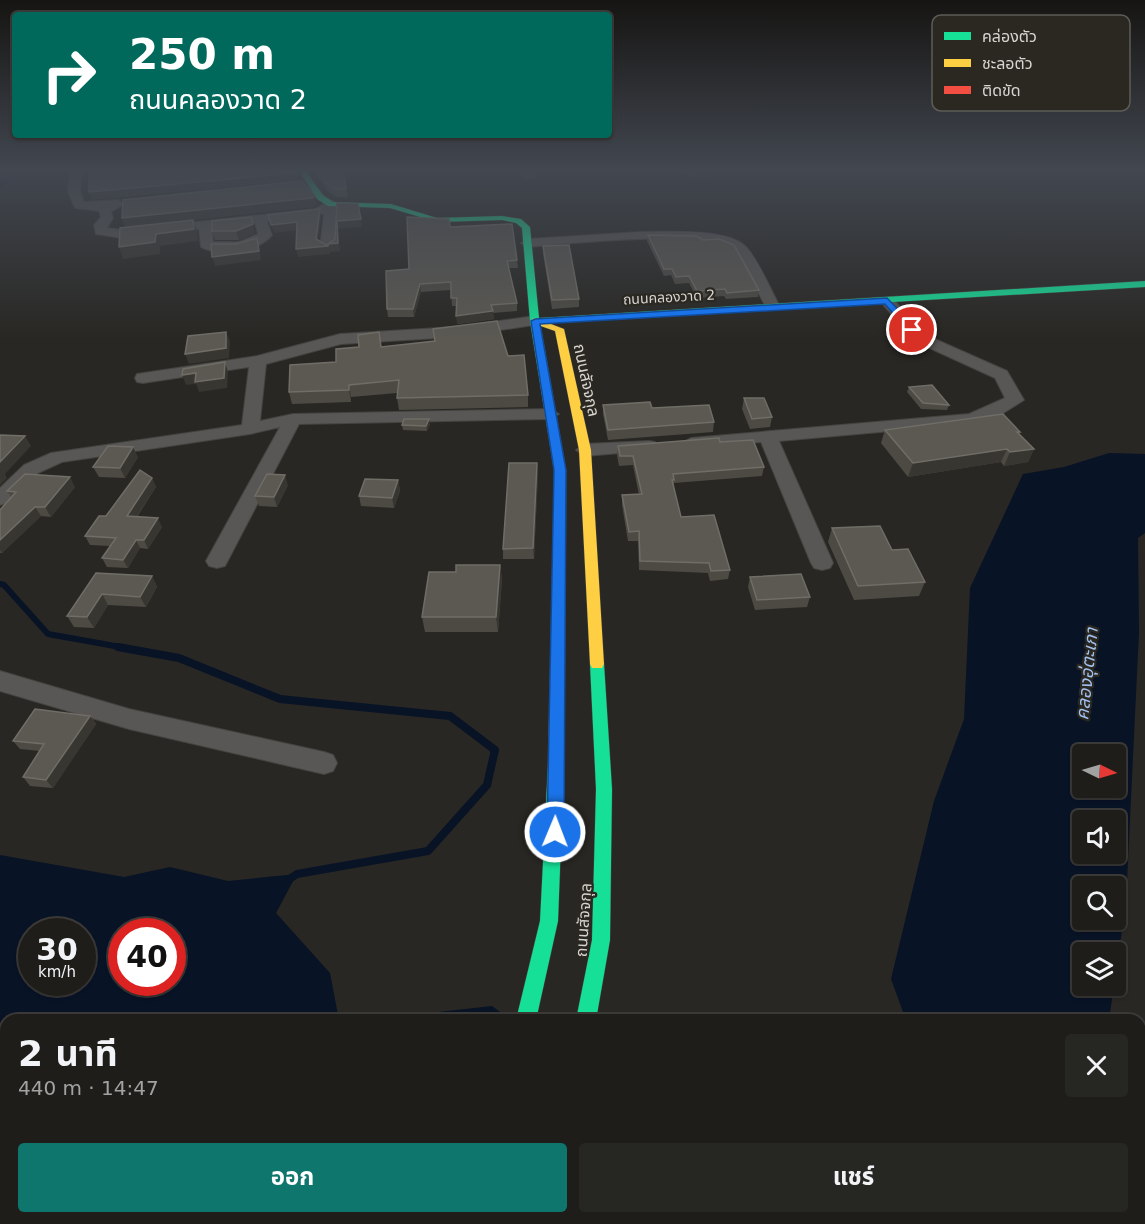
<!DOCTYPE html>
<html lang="th">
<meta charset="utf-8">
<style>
:root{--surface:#1e1d1a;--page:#262623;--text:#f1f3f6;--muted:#a1a2a2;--line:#3c3b39;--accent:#0f766e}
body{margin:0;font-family:"DejaVu Sans","Noto Sans Thai",sans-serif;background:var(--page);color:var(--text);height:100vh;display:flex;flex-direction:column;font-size:22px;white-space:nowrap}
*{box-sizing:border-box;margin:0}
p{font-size:20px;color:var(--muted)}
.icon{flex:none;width:33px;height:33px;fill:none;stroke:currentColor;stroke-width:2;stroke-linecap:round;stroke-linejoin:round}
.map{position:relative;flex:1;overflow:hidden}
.panel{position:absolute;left:0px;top:1014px;width:1146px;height:210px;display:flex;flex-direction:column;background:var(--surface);border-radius:18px 18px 0 0;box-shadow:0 2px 4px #0004,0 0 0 2px var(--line)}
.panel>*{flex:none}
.top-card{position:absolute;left:12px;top:12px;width:600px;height:126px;border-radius:6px;box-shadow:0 2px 4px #0004,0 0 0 2px var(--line);background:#00695c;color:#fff;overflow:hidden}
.needle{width:39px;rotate:95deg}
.buttons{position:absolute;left:1072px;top:744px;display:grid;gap:12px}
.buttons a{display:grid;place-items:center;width:54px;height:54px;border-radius:6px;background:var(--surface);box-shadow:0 2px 4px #0004,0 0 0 2px var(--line);font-size:30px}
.speed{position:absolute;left:18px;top:918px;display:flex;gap:12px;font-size:30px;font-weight:700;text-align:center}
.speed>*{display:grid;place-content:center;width:78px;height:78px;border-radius:50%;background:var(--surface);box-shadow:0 2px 4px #0004,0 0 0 2px var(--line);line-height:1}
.speed small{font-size:15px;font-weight:400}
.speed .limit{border:9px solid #d22;background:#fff;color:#111}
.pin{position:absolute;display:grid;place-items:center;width:51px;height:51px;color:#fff;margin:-26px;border:3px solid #fff;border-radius:50%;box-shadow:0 2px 6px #0007}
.me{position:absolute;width:66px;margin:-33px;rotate:1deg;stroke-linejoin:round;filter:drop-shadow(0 0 4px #0008)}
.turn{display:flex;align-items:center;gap:21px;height:126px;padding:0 18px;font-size:27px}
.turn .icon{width:78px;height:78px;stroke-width:2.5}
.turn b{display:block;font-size:42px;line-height:51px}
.round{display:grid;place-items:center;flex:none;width:63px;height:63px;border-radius:6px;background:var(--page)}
.head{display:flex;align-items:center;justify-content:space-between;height:102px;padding:0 18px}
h1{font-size:36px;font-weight:700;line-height:45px}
.button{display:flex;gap:12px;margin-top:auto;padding:12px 18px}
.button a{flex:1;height:69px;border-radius:6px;background:var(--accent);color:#fff;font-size:24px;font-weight:700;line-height:69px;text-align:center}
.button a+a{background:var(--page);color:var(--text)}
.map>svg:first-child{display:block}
.water{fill:#081326;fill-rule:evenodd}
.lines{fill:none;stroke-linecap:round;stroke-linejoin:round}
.stream-far2{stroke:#081326;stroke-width:4}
.stream-far1{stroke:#081326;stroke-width:6}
.stream{stroke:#081326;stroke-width:8}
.street-casing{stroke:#444340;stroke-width:2}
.fast-casing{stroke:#444340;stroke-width:1}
.slow-casing{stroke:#444340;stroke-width:1}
.jam-casing{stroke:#444340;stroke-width:1}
.street{fill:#585755;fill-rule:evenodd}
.fast{fill:#16e098;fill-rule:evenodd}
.slow{fill:#ffcf43;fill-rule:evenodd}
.jam{fill:#f24e42;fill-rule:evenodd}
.wall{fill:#4c4a43}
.shaded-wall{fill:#383630}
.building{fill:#5b5952;stroke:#6f6d66;stroke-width:1.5}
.route{fill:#1a73e8;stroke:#114b97;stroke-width:1.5}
.labels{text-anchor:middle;stroke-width:4.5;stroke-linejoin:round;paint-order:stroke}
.far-street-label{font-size:14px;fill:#d7d5d1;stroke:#2a2821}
.street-label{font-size:16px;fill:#d7d5d1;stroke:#2a2821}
.water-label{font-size:18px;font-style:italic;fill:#a2c1f1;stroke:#2a2821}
.key{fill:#2a2821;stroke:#5e5c56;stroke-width:1.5}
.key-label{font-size:16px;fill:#d7d5d1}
</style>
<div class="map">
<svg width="1145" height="1224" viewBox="0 0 1145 1224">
<rect width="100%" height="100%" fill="#282723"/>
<path class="water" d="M1109 453 1145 454V533L1138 538 1139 632 1126 903 1116 972V952H1083V986H1114L1109 1020H906L891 979 934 801 964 719 970 588 1023 474 1064 467ZM1083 754H1116V788H1083ZM1083 820H1116V854H1083ZM1083 886H1116V920H1083Z
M0 855 124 877 170 867 228 881 297 874 276 913 330 973 339 1020H6V1089L0 1088ZM32 932H82V982H32ZM122 932H172V982H122Z
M492 1006 511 1020H366Z
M289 1218H1070L1067 1224H301Z"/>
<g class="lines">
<path class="stream-far2" d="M0 180 6 181 0 185"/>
<path class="stream-far1" d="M0 584 4 585 48 634 126 648"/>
<path class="stream" d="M118 647 179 658 280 699 450 716 495 750 487 785 428 851 297 874 291 878"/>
<g class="street-casing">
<path id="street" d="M70 169H82L80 191 84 202 118 200 124 204 111 212 113 218 107 228 122 230 315 209 331 200 337 204 334 247 327 251 320 247 324 214 267 221 272 235C258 252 220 257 201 247L199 229 122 238 96 234 94 225 101 217 99 211 75 208 68 191ZM255 223 258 234 239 242H213L212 228Z
M519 169H531L535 177 525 179Z
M640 232C665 232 727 228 745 246 757 257 772 292 780 307L778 310H768C759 297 744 259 734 250 707 228 566 244 528 247L521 243 528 239Z
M887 297 892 298 918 327 937 340 1007 371 1024 400 997 417 970 424 779 441 833 563 830 568 822 570 814 568 811 563 761 442 691 448 682 443 691 438 969 414 1005 398 995 378 925 346 908 333 880 301Z
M535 316 543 321 540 324 455 337 341 344 266 364 260 421 293 414 550 409 559 414 550 419 299 424 225 566 217 568 209 566 206 561 280 427 250 434 62 462 38 473 7 503 0 505V488L24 465 51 453 242 425 249 367 143 383 137 382 135 378 137 374 257 356 340 334 455 327Z
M649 441 655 442 658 446 655 450 585 456 576 450 585 444Z
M0 671 129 709 324 752 333 755 337 763 333 771 324 774 129 729 0 691Z"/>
</g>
<g class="fast-casing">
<path id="fast" d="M298 169H304L323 195 333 202 391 204 437 218 502 216 521 219 530 227 539 318 1145 281V287L540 323 566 470V497L560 501 554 497V470L530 321 522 228 516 223 502 220 437 222 390 208 328 206 317 199Z
M597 658 602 660 604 664 612 789 610 940 596 1020H576L592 940 596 789 590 664 592 660Z
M556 758 562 760 564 765 558 921 536 1020H516L540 921 548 765 550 760Z"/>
</g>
<g class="slow-casing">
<path id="slow" d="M535 318 564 329 591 450 604 664 602 668H592L590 664 579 450 555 331 532 323V319Z
M560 493 566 497 564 765 562 770 556 772 550 770 548 765 554 497Z
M466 1218H488L487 1224H465Z"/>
</g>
<g class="jam-casing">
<path id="jam" d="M532 1218H554L553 1224H531Z"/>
</g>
<use href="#street" class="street"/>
<use href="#fast" class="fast"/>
<use href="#slow" class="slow"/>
<use href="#jam" class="jam"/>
</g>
<path class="wall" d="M312 169H343L348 197H336L328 191Z
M684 169H719L718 177 692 179Z
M212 221 255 233 239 240H215L212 231Z
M450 227 517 260 518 268H509L517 303V311L493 313 494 319 457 324V306H452L451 290 421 292 414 317H388L387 309 409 269Z
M648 235 759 290 758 297 726 299 724 296 697 298 689 283 675 284 671 275 664 276 647 241Z
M543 246 579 299V307L552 309 543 254Z
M433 329 508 356 528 395V407L399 410 397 398V393L351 397V402L292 404 289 392 359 347H382L434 341Z
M909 387 949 405 947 410 921 409 907 392Z
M744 398 772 417 770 427 750 429 742 409Z
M603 405 652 408 714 422 713 432 608 440 603 414Z
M430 424 427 431 403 430 402 425Z
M885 430 1020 432 1019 434 1034 449 1028 462 1004 466 1001 462 908 477 881 443Z
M720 442 764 467 762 476 674 483 673 487 681 517 730 570 728 579 710 581 708 573 639 570 638 541H628L622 505V495H639L633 465 619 466 617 455 618 446Z
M138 457 125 478 99 477 93 467Z
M538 473 534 559H503V549Z
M152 478 156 487 137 517 162 527 148 549 140 548 128 568 107 567 102 558 110 546 90 545 85 536 106 516Z
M398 480 400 491 394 508 361 506 359 496Z
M288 485 277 507 259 506 255 496Z
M75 487 51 517 41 516 2 553H0V510L11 497 7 491Z
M832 528 892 550 925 582 919 596 854 600 828 542Z
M500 565 502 580 498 632H425L422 617 456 572Z
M96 573 152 576 157 587 146 607 108 605 94 628 74 627 67 616Z
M750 577 810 597 807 607 755 610 748 587Z
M90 716 96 724 53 788 30 786 23 777 40 751 20 749 13 741Z"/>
<path class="shaded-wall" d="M719 169 718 177 692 179 693 171Z
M296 173 298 181 92 200 89 192Z
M315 196 317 205 314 207 193 220 197 231 198 241 160 246V254L123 259 119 247 125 227 122 218Z
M358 204 362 227 338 229 340 251 330 252V254L298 257 296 249 328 246V244L338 243 337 221Z
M320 209 321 217 318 247 316 239Z
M297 222 299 230 274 233 271 225Z
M253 224 255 233 239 240 236 231Z
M257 238 261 260 215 266 212 257Z
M420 284 421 292 414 317 413 309Z
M493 311 494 319 457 324 456 316Z
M226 332 230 341 229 358 189 364 185 354Z
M225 362 228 372 227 388 199 392 196 384 186 385 182 375 196 373Z
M349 385 351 397V402L349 390Z
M429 419 430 424 427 431 426 426Z
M25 436 31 446 5 474 7 478 0 485V462Z
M133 447 138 457 125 478 120 468Z
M1007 449 1001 462 908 477 913 463Z
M1034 449 1028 462 1004 466 1010 452Z
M537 463 538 473 534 559 533 548Z
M285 475 288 485 277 507 274 497Z
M70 477 75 487 51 517 45 507Z
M152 478 156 487 131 525 127 516Z
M398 480 400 491 394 508 392 498Z
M35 507 41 516 2 553 0 550V540Z
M158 518 162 527 148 549 144 540Z
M136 540 140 548 128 568 123 560Z
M500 565 502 580 498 632 496 617Z
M152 576 157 587 146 607 140 597Z
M102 594 108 605 94 628 87 617Z
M90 716 96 724 53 788 46 780Z"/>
<path class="building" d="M89 169H229L237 170 294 169 296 173 89 192Z
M316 169H343L346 189H334L326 183Z
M691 169H716L693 171Z
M302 181 315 196 312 198 122 218 123 200Z
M337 203 358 204 361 219 337 221 338 243 328 244V246L296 249 297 222 271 225 268 215 320 209 316 239 326 245 335 239Z
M251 217 253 224 236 231H212V221Z
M407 217 449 219 450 227 512 224 517 260 507 261 517 303 491 305 493 311 456 316 457 298H451V282L420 284 413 309H387L386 271 409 269Z
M193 220 194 229 156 234 155 242 119 247 120 228Z
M648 235 696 236 703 240 719 239 734 245 759 290 727 293 725 289 697 291 689 276 676 277 672 269H664Z
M257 238 259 251 212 257 211 244H236Z
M569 245 579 299 552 300 543 246Z
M497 321 508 356 524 355 528 395 397 398 399 380 349 385V390L289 392 290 365 336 362V349L359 347 358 335 379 332 381 347 435 341 433 329Z
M226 332V348L185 354 188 336Z
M225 362 224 378 195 382 196 373 182 375 183 369Z
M932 385 949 405 923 403 909 387Z
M744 398H764L772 417 752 419Z
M650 402 652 408 709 405 714 422 608 430 603 405Z
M1003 414 1020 432H1017L1034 449 1010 452 1007 449 913 463 885 430Z
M404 419H429L426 426 402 425Z
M0 435 25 436 0 462Z
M719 438 720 442 753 440 764 467 673 474 674 480H672L681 517 714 515 730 570 711 571 709 563 640 561 639 531 629 532 622 495 642 494 633 456H620L618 446Z
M108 446 133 447 120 468 93 467Z
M509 463H537L533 548 503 549Z
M140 470 152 478 127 516 158 518 144 540H136L123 560 102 558 116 538 85 536 99 516H106Z
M25 474 70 477 45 507H35L0 540V510L16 492 7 491Z
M267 474 285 475 274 497 255 496Z
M365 479 398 480 392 498 359 496Z
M880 526 892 550 908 549 925 582 858 586 832 528Z
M456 565H500L496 617H422L429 572H456Z
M96 573 152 576 140 597 102 594 87 617 67 616Z
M801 574 810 597 757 600 750 577Z
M35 709 90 716 46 780 23 777 44 744 13 741Z"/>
<linearGradient id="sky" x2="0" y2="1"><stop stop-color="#161513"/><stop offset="0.5" stop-color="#424750"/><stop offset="1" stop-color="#424750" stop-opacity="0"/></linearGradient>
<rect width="1145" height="340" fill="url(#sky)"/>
<path class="route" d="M887 298 916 328V332H909L885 304 540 324 566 470 564 832 561 837 555 839 549 837 547 832 554 470 531 321 535 319Z"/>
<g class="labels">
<g class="far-street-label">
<text transform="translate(669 297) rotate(-3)" y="5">ถนนคลองวาด 2</text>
</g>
<g class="street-label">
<text transform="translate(587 380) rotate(78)" y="6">ถนนสัจจกุล</text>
<text transform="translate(583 920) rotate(-86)" y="6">ถนนสัจจกุล</text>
</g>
<g class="water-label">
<text transform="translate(1087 674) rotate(-84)" y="6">คลองอุ่ตะเภา</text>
</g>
</g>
<rect x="932" y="15" width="198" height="96" rx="9" class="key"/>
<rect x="944" y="32" width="27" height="8" fill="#16e098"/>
<rect x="944" y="59" width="27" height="8" fill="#ffcf43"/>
<rect x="944" y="86" width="27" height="8" fill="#f24e42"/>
<g class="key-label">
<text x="982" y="42">คล่องตัว</text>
<text x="982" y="69">ชะลอตัว</text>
<text x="982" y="96">ติดขัด</text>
</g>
</svg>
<div class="buttons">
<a><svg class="needle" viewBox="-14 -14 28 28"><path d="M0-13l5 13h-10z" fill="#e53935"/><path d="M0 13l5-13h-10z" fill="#a1a2a2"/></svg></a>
<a><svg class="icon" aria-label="sound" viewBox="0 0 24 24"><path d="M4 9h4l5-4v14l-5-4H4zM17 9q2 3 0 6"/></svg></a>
<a><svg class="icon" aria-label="search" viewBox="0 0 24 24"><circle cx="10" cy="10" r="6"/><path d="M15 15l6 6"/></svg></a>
<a><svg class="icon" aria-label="layers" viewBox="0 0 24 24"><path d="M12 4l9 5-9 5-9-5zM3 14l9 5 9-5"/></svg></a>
</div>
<div class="speed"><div>30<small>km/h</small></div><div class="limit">40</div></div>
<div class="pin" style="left:912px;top:330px;background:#d93025"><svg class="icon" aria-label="arrive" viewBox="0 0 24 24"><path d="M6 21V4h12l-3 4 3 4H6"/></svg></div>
<svg class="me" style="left:555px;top:832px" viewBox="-20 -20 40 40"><circle r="17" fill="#1a73e8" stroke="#fff" stroke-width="3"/><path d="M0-11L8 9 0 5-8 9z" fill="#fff"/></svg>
<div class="top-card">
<div class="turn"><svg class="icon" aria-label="right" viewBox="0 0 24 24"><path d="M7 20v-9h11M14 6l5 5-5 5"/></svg><div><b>250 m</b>ถนนคลองวาด 2</div></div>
</div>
<section class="panel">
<div class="head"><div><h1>2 นาที</h1><p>440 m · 14:47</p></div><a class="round"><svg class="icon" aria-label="close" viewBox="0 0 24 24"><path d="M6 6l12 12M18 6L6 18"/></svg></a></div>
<div class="button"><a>ออก</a><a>แชร์</a></div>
</section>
</div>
